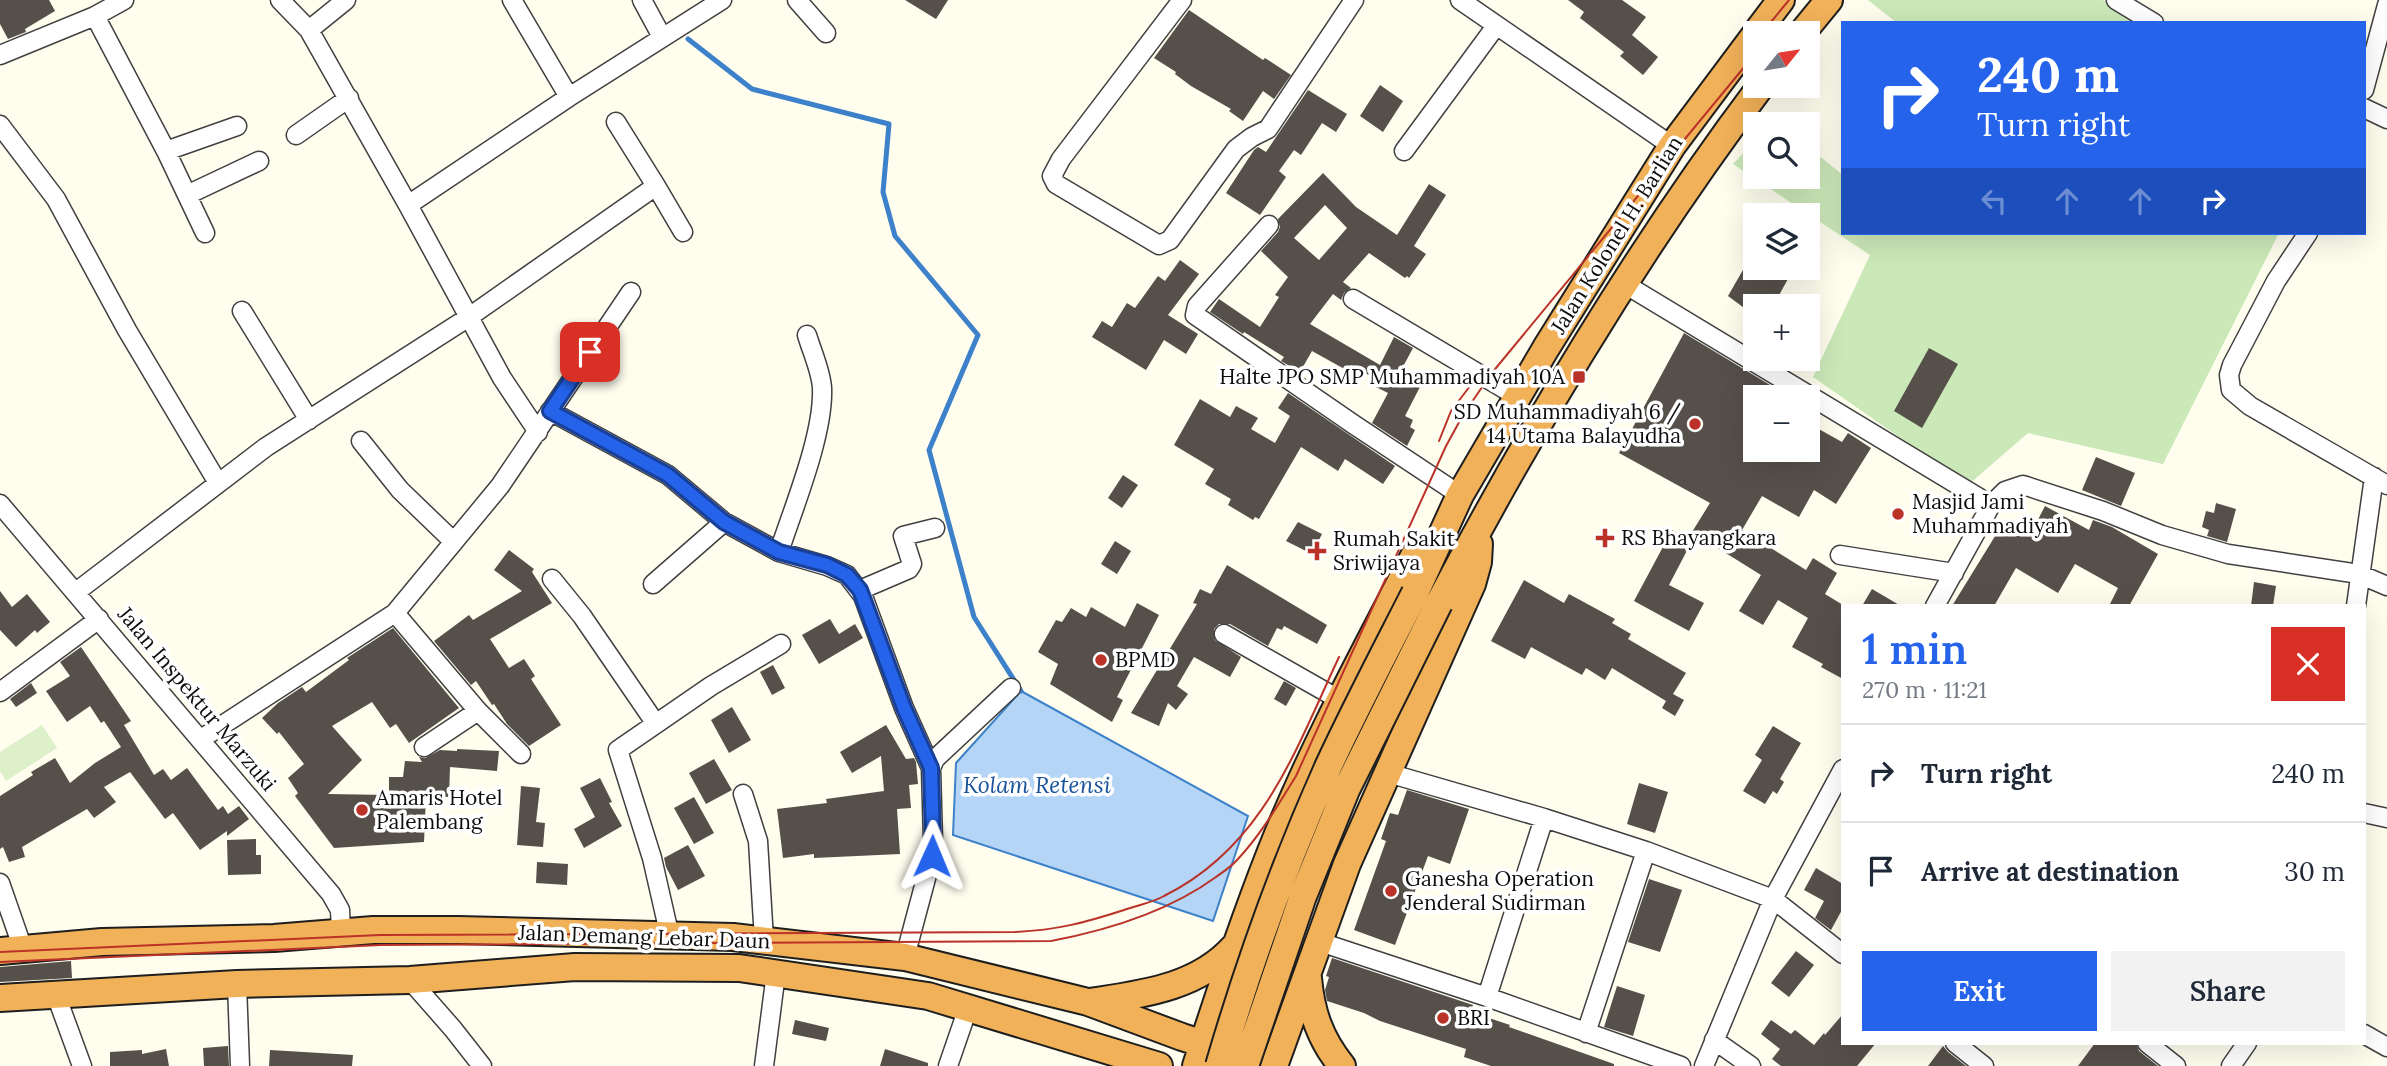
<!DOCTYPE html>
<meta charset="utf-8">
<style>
:root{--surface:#fff;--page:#f2f2f3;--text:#1f2937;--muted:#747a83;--line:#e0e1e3;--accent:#2563eb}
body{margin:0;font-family:Lora,serif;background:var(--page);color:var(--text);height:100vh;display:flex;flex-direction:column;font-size:26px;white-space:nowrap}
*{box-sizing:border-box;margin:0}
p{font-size:23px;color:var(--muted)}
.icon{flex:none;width:38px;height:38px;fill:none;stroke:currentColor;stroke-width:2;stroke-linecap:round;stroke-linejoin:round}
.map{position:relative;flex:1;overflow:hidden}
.details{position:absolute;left:1841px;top:604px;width:525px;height:441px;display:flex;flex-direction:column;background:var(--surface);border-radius:0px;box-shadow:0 7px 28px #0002}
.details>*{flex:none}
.banner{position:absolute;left:1841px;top:21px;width:525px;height:214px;border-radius:0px;box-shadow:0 7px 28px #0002;background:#2563eb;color:#fff;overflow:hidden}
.needle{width:46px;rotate:60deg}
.fabs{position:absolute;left:1743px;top:21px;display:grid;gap:14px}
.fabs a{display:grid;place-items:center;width:77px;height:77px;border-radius:0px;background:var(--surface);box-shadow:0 7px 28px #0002;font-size:35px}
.pin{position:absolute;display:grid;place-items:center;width:60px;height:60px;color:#fff;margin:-30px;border-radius:14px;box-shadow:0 4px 10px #0006}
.me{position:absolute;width:77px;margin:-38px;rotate:1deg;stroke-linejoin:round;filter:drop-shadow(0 0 5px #0008)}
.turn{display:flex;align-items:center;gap:24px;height:147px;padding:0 21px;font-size:32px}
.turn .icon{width:91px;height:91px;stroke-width:2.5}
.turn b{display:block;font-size:49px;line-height:60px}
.lanes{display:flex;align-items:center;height:66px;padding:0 21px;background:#0003;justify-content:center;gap:35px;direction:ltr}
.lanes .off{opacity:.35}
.round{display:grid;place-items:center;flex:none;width:74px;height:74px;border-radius:0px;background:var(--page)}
.summary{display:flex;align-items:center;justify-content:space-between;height:119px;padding:0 21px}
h1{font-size:42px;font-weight:600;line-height:52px;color:var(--accent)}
.button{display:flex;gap:14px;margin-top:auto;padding:14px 21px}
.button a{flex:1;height:80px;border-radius:0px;background:var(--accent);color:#fff;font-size:28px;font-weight:600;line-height:80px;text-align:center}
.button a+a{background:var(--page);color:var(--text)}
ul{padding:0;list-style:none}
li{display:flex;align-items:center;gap:21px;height:98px;padding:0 21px;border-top:2px solid var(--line)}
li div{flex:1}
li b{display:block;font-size:26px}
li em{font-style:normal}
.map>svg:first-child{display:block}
.green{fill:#cbe8b8}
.pitch{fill:#def0ca}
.water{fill:#b4d5f5;stroke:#3c81ca;stroke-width:2}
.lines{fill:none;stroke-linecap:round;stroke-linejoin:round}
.stream{stroke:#3c81ca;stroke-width:5}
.building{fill:#56504a;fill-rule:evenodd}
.minor-casing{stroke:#404040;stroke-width:21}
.highway-casing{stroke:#1e1e1e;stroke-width:30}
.minor{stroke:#fff;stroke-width:18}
.highway{stroke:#f1b159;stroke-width:26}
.tram{stroke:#ba3228;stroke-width:2}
.highway-bridge-casing{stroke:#1e1e1e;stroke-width:30;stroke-linecap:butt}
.highway-bridge{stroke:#f1b159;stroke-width:26}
.route-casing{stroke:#184099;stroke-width:18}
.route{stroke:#2563eb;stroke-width:12}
.poi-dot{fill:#ba3228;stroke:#fff;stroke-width:2.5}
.labels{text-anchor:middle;stroke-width:7;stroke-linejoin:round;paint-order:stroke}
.street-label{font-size:21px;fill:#0d0d0d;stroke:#fff}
.poi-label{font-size:21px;fill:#0d0d0d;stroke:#fff;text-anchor:start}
.water-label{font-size:23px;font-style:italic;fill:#19539c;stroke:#fff}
</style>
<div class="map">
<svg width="2387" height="1066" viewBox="0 0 2387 1066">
<rect width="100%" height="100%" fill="#fffdee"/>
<path class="green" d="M1868 0H2103L2134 23H1897Z
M1755 141V177H1808V147L1843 175V233H2279L2163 464 2028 433 1968 485 1813 377 1870 255 1733 164Z"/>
<path class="pitch" d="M42 725 57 748 6 781 0 771V752Z"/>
<path class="water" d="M1021 691 1248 816 1213 921 953 835 956 763Z"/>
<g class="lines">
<path class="stream" d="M688 39 752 89 889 124 883 192 895 236 978 335 929 450 974 617 1021 691"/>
</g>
<path class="building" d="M0 0H49L55 11 25 29 26 32 8 39 0 24Z
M905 0H948L936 19Z
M1568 0H1622L1646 17 1632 35 1658 57 1643 75 1620 56 1624 52 1580 18 1584 12Z
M1189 10 1263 60 1265 58 1291 75 1274 99 1263 91 1243 121 1229 111 1231 109 1191 86 1175 74 1176 72 1154 58Z
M1380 85 1403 101 1383 132 1360 116Z
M1308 90 1347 114 1336 132 1322 123 1301 155 1294 150 1279 171 1286 177 1260 215 1226 193 1254 150 1258 147 1266 152Z
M1323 173 1356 207 1397 235 1429 184 1446 195 1414 246 1426 254 1409 278 1407 276 1405 278 1369 253 1343 282 1351 288 1344 293 1341 300 1333 294 1310 324 1380 365 1394 337 1413 348 1399 374 1421 385 1405 416 1413 420 1410 427 1415 430 1407 446 1372 423 1388 393 1376 387 1379 381 1351 365 1348 371 1312 351 1300 372 1281 361 1284 357 1244 332 1243 334 1210 312 1219 299 1260 327 1279 297 1275 295 1288 277 1261 251 1278 232 1280 227 1278 219ZM1325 205 1347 228 1319 260 1294 238Z
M1755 249V268H1794L1773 306H1755V316L1728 296Z
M1180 260 1199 274 1168 315 1198 334 1186 354 1164 340 1146 370 1092 337 1102 321 1112 327 1127 303 1135 308 1158 276 1165 281Z
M1684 333 1790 397H1755V450H1808V423L1842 442 1848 433 1871 448 1836 504 1814 490 1799 517 1762 496 1742 530 1806 570 1813 558 1837 573 1825 594 1843 605V679L1821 667 1823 664 1792 647 1808 618 1778 600 1763 625 1739 611 1761 575 1692 532 1710 503 1619 453Z
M1929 348 1958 364 1922 428 1894 411Z
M1288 393 1395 466 1383 484 1345 459 1338 471 1301 447 1259 519 1255 517 1253 520 1228 505 1231 499 1205 484 1214 469 1174 445 1200 399 1230 417 1236 406 1258 418 1251 429 1275 443 1290 416 1278 408Z
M2096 457 2135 473 2121 506 2082 490Z
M1123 475 1138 485 1122 508 1108 498Z
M2216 503 2236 509 2227 542 2207 536 2209 530 2202 527 2206 511 2214 513Z
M2045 506 2089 530 2093 520 2112 527 2158 554 2129 606H2109L2118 588 2075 564 2058 593 2016 568 1994 606H1952L2005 520 2030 535Z
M1298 522 1322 534 1312 554 1286 541Z
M1672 530 1692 541 1669 585 1704 603 1689 631 1634 601Z
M1115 541 1131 551 1117 574 1101 564Z
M509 550 534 569 532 572 552 603 490 639 509 668 524 659 535 676 531 679 561 725 529 746 507 724 494 704 492 705 476 681 471 685 434 641 469 615 473 620 522 591 494 570Z
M1227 565 1327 625 1317 644 1284 626 1282 630 1277 628 1268 646 1230 624H1219L1214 629 1215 640 1241 657 1230 677 1194 657 1177 686 1188 694 1176 710 1168 703 1159 726 1131 713 1197 604 1193 603 1200 589 1211 594Z
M1524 580 1564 603 1569 594 1615 619 1612 623 1631 634 1628 639 1686 673 1673 694 1684 700 1675 716 1662 708 1666 701 1612 668 1605 680 1586 668 1582 675 1531 647 1525 659 1491 641Z
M2254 582 2276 586 2273 606H2251Z
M1872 589 1901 606H1862Z
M0 591 12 607 27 594 50 622 37 633 35 630 16 647 0 630Z
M1137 603 1159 615 1117 697 1123 700 1112 722 1050 684 1058 664 1038 652 1056 620 1062 622 1071 608 1086 617 1091 607 1125 627Z
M830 619 839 634 855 624 863 638 819 664 802 635Z
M393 628 459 708 409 743 396 724 390 728 372 702 332 726 362 760 328 794 389 795V777H403L405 761 422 762 419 757 425 758 440 750 457 751V749L499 751 497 771 450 767 449 797 426 796 424 842 334 848 295 796 298 793 288 778 304 764 279 732 277 734 262 718 278 703 302 687 306 692 349 660 347 658Z
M81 647 131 721 124 725 154 775 163 769 171 780 187 768 218 810 223 806 228 814 239 806 249 819 227 836V831L200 850 173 813 165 819 130 772 104 787 116 802 94 818 87 809 22 847 25 857 9 862 3 847 0 849V796L33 775 31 772 55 758 70 783 95 763 121 747 104 721 101 723 90 706 67 722 46 691 70 676 60 662Z
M773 665 785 688 772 695 760 672Z
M1284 681 1296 688 1286 706 1274 699Z
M31 683 37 693 16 707 10 699Z
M732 707 751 740 729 753 711 720Z
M886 725 906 759 914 758 916 762 918 784 909 785 911 808 897 809 900 854 814 858V854L783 858 777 809 827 803 826 799 884 791 881 756 852 773 840 752Z
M1773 726 1801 743 1780 779 1784 782 1777 794 1773 791 1765 804 1743 791 1762 760 1755 755Z
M714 759 732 790 706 804 689 773Z
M600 778 612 802 609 803 622 826 584 848 574 829 595 817 580 788Z
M1639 783 1668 792 1655 833 1627 824Z
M521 786 540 788 536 822 545 823 543 847 517 845Z
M1407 790 1469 809 1450 864 1428 856 1395 945 1354 930 1386 841 1381 839 1390 813 1398 815Z
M694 797 714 833 694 844 674 808Z
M256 839V855H261V874L228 875 227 840Z
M688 845 705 876 678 890 666 867 664 858Z
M537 862 568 864 567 885 536 883Z
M1816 868 1843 884V908L1831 930 1815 918 1824 901 1804 890Z
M1649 879 1682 890 1660 952 1628 942Z
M1796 951 1814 965 1789 997 1771 983Z
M1332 958 1473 1005 1471 1012 1510 1025 1509 1027 1614 1064V1066H1491L1464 1057 1466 1049 1380 1021 1364 1013 1327 1001 1325 990 1329 977 1326 976Z
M71 961 72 978 0 982V967Z
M1617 986 1645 995 1633 1036 1604 1027Z
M1843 1014V1043H1876L1857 1066H1781L1772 1059 1780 1049 1761 1034 1771 1020 1791 1034 1795 1030 1814 1045 1824 1033 1825 1035Z
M795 1020 829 1028 826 1041 792 1034Z
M2095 1043H2136L2139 1051 2158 1066H2078Z
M228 1046 229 1066H204L203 1048Z
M1943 1046 1948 1052 1966 1066H1928Z
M166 1049 169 1066H110V1052L142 1050V1054Z
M885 1049 928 1063V1066H880Z
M270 1050 353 1055 352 1066H269Z"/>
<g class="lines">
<g class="minor-casing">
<path id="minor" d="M280 0 309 30 408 205 502 378 538 432
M512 0 569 97
M642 0 662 37
M797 0 826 33
M1182 0 1061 159 1052 176 1056 184 1159 245 1170 240 1236 149 1252 137 1268 129 1354 0
M1460 0 1672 146
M2116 0 2154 23
M95 16 166 151 205 233
M309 30 346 0
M0 55 95 16 124 0
M2364 90 2387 5
M2364 108 2387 119
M0 125 56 199 127 330 218 483
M296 135 349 98
M166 151 237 126
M1404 151 1496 26
M656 186 683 232
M187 195 259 161
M408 205 569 97 722 0
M1269 225 1197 306 1195 315 1353 424 1460 495
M2308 233 2276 281 2232 365 2229 375 2231 390 2250 406 2387 485
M1623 283 1991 505
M1353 299 1518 397
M242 311 309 420
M550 411 668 475 724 522 779 552 827 566 847 575 863 596 904 708 931 768
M361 441 400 490 454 542
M0 504 331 894 340 910 341 932
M779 552C794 506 824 434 822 388 821 371 812 352 807 335
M1840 555 1954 573
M552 579 582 616 656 724
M653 584 724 522
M860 590 909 569 912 564 903 536 935 528
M76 592 266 447 469 317 656 186 616 122
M1935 606 1991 505 2005 491 2023 485 2103 511 2162 535 2228 554 2359 574 2387 586
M2356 606 2374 477
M395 613 478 711 521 754
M1224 634 1340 700
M0 692 99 619
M201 739 395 613 500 486 631 292
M424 747 478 711
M1388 773 1544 818 1646 851 1773 899 1843 954
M743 794 758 841 764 940
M2364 813 2387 818
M0 883 23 949
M670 937 652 858 618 750 711 686 781 644
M1320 942 1487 997 1681 1066
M905 957 932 856 933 841 931 768 935 759 1011 688
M410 980 453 1029 482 1066
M237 984 240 1066
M56 995 82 1066
M1487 997 1544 818
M1586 1033 1646 851
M2364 1034 2387 1047
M1714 1040 1751 1066
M1955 1043 1984 1066
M2147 1043 2176 1066
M764 1066 776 973
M948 1066 968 1008
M1704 1066 1773 899 1843 769
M2231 1066 2247 1043"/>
</g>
<g class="highway-casing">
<path id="highway" d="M1756 33 1781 0
M1802 33 1829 0
M1415 593 1460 495 1546 348 1672 146 1755 35
M1439 603C1534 423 1639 248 1761 86
M0 951 102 942 274 938 373 930H458L733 937 905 957 1088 1002 1182 1037 1272 1066
M1308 978C1311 1012 1320 1039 1342 1066
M0 998 237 984 410 980 575 967 739 968 928 996 1159 1066
M1090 1002C1142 994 1197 988 1234 947
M1196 1066C1221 988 1247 910 1278 834 1317 739 1367 648 1414 556
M1274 1066 1347 864 1472 584 1478 562 1479 544"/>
</g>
<use href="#minor" class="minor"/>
<use href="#highway" class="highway"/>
<path class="tram" d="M1762 33 1789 0
M1439 441 1451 411 1480 373
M0 952 380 935 1015 932C1057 930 1084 923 1124 910 1137 905 1152 903 1164 896 1263 847 1295 751 1339 657
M0 962 381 945 1051 941C1109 930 1168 912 1216 877 1223 872 1231 867 1237 860 1260 836 1278 805 1296 776L1446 446 1463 415 1491 374 1755 54"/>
<g class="highway-bridge-casing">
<path id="highway-bridge" d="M1219 1066C1249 963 1285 863 1329 765 1356 707 1386 650 1415 593
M1245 1066 1303 896 1346 790 1439 603"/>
</g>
<use href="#highway-bridge" class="highway-bridge"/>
</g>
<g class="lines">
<g class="route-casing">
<path id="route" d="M590 352 550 411 668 475 724 522 779 552 827 565 847 575 860 590 904 708 931 768 933 841 932 856"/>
</g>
<use href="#route" class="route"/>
</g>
<g class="poi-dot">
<rect x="1572" y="370" width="14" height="14" rx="3.5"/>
<circle cx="1695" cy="424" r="7"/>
<circle cx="1898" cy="514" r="7"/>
<path d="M1601.5 527.5h7v7h7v7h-7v7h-7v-7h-7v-7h7z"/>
<path d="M1313.5 540.5h7v7h7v7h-7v7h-7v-7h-7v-7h7z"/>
<circle cx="1101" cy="660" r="7"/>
<circle cx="362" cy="810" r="7"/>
<circle cx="1391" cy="891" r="7"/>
<circle cx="1443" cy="1018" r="7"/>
</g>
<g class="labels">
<g class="street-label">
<text transform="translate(1617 235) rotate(-58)" y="7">Jalan Kolonel H. Barlian</text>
<text transform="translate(197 699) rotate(50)" y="7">Jalan Inspektur Marzuki</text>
<text transform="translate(644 937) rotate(2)" y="7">Jalan Demang Lebar Daun</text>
</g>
<g class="poi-label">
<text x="1565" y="384" text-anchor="end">Halte JPO SMP Muhammadiyah 10A</text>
<text x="1681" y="419" text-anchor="end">SD Muhammadiyah 6 /<tspan x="1681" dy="24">14 Utama Balayudha</tspan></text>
<text x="1912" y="509">Masjid Jami<tspan x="1912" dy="24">Muhammadiyah</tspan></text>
<text x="1621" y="545">RS Bhayangkara</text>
<text x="1333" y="546">Rumah Sakit<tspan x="1333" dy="24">Sriwijaya</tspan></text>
<text x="1115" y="667">BPMD</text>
<text x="376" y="805">Amaris Hotel<tspan x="376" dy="24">Palembang</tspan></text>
<text x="1405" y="886">Ganesha Operation<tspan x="1405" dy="24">Jenderal Sudirman</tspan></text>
<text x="1457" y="1025">BRI</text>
</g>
<g class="water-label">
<text x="1037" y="793">Kolam Retensi</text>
</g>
</g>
</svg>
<div class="fabs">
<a><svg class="needle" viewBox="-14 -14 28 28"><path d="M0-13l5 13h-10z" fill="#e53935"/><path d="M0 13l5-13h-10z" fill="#747a83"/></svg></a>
<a><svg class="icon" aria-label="search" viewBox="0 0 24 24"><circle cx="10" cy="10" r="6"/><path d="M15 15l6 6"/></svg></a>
<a><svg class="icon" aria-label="layers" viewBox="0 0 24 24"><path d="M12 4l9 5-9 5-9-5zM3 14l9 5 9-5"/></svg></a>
<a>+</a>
<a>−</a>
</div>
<div class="pin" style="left:590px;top:352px;background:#d93025"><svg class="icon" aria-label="arrive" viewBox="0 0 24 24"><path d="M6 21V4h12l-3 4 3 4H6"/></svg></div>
<svg class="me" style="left:932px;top:856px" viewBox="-20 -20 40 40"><path d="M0-17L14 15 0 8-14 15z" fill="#2563eb" stroke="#fff" stroke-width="4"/></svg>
<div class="banner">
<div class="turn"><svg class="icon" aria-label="right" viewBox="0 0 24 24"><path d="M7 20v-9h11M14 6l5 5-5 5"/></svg><div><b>240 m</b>Turn right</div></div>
<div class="lanes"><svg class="icon off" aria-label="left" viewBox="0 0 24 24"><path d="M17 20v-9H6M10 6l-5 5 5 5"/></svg><svg class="icon off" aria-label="ahead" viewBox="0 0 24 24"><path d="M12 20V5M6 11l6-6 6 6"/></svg><svg class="icon off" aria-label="ahead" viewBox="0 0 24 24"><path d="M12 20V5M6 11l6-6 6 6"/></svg><svg class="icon" aria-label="right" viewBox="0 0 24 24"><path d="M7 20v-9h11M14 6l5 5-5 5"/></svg></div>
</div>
<section class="details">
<div class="summary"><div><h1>1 min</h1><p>270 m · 11:21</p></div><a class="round" style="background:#d93025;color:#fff"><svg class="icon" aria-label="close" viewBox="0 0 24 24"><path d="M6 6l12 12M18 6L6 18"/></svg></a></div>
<ul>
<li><svg class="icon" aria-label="right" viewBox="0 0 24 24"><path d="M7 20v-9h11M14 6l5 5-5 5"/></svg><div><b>Turn right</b></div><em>240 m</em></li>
<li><svg class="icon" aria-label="arrive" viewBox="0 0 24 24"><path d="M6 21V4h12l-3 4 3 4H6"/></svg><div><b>Arrive at destination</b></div><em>30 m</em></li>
</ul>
<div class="button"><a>Exit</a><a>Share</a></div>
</section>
</div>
